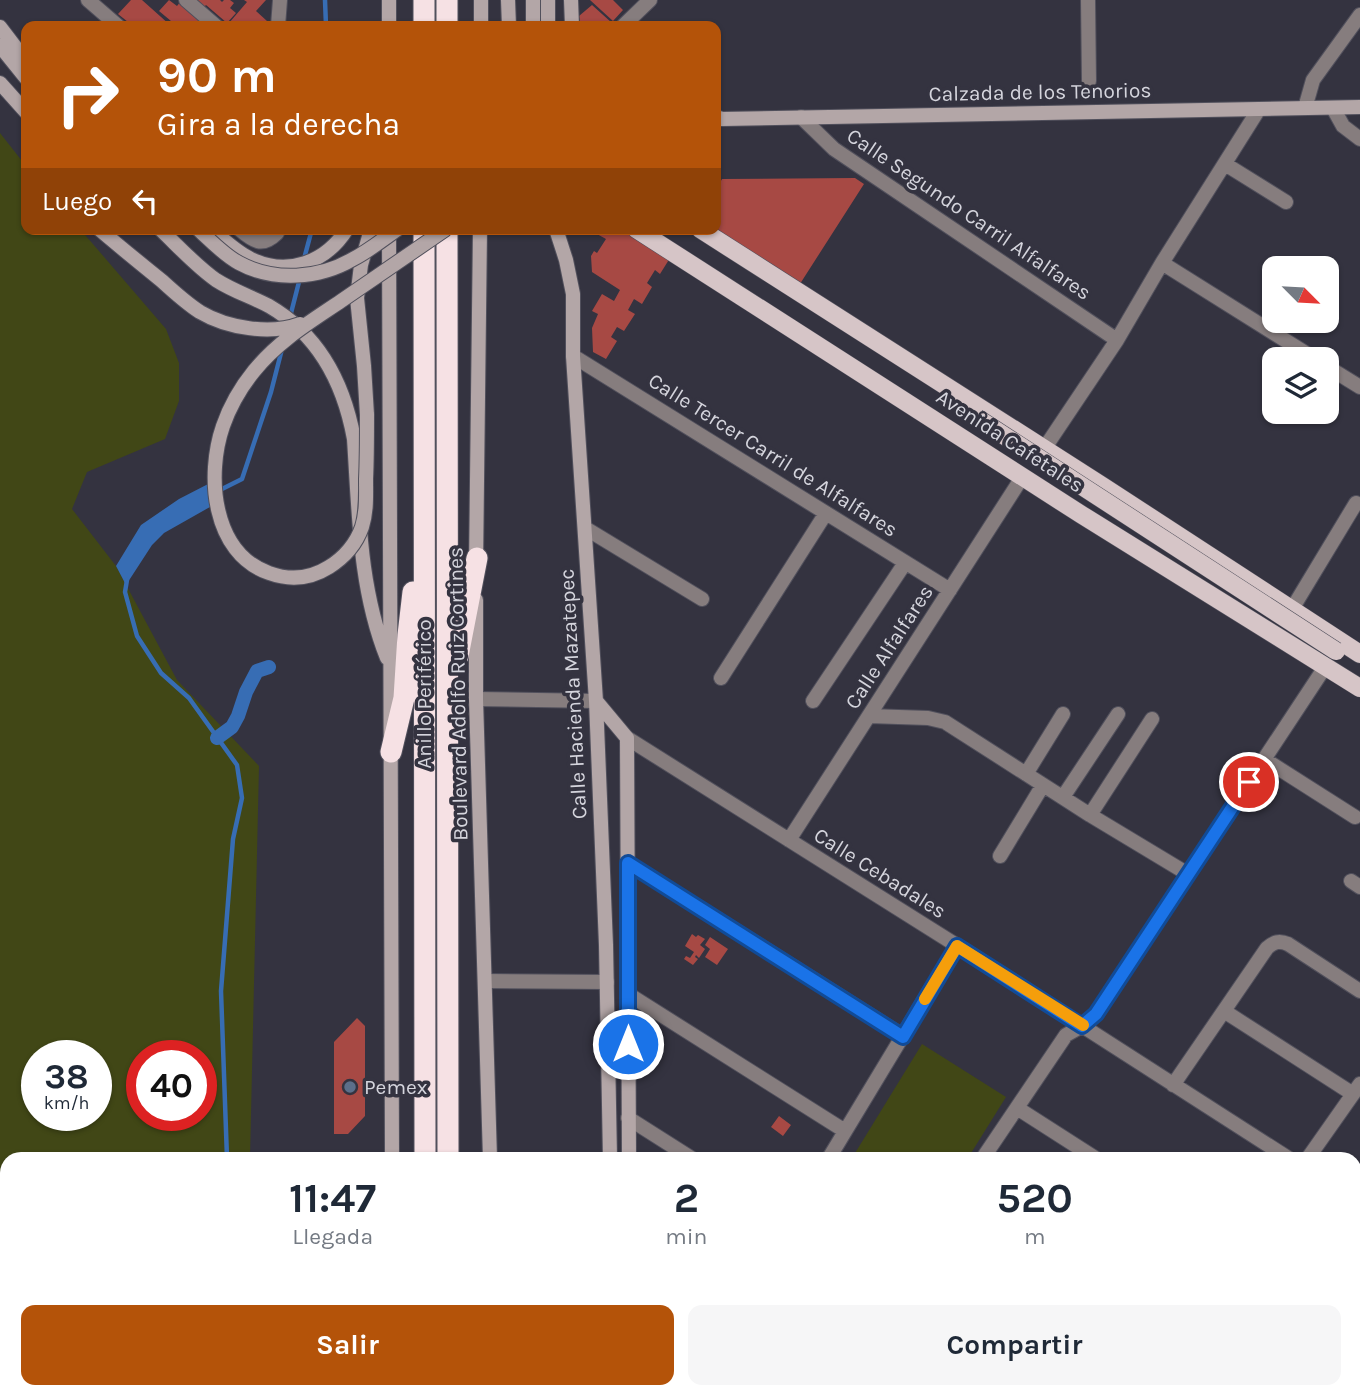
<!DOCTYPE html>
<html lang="es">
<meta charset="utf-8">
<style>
:root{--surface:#fff;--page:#f6f6f7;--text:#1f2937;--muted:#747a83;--accent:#b45309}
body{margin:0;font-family:Karla,sans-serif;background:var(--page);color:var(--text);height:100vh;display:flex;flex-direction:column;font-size:26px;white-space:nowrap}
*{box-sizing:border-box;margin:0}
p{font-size:23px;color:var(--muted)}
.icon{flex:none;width:38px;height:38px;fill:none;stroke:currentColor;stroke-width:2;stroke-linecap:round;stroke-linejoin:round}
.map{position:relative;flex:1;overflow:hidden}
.sheet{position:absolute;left:0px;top:1152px;width:1362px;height:247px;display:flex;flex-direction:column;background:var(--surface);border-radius:21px 21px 0 0;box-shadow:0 2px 5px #0004}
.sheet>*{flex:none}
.banner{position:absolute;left:21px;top:21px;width:700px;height:214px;border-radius:14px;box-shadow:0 2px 5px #0004;background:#b45309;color:#fff;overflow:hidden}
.needle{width:46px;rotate:114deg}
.fabs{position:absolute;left:1262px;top:256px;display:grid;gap:14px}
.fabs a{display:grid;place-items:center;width:77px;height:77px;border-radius:14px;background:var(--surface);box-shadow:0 2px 5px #0004;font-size:35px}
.speed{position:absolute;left:21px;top:1040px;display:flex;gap:14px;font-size:35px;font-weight:700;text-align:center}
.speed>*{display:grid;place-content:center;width:91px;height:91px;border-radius:50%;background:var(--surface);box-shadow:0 2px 5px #0004;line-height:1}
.speed small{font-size:18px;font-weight:400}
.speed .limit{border:10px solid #d22;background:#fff;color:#111}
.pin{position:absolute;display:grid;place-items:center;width:60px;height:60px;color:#fff;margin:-30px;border:4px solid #fff;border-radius:50%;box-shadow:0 2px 7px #0007}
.me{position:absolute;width:77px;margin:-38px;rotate:0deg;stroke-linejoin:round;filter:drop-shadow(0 0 5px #0008)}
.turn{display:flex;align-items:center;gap:24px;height:147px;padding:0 21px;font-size:32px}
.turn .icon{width:91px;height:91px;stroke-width:2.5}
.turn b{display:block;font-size:49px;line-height:60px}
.then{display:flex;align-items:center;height:66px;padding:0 21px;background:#0003;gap:14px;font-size:26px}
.eta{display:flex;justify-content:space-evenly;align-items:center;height:119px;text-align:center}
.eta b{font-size:42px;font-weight:700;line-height:49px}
.action{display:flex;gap:14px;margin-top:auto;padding:14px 21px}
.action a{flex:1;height:80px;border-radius:14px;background:var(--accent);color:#fff;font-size:28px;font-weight:700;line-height:80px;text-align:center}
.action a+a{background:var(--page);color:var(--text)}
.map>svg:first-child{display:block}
.green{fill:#414716;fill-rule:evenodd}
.water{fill:#376db4}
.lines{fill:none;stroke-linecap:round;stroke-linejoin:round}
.stream{stroke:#376db4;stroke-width:4.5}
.canal{stroke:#376db4;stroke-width:14}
.building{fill:#a74944}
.street-casing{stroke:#51505c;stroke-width:16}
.secondary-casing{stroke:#51505c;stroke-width:16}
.primary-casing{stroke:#51505c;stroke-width:19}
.highway-casing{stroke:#51505c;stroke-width:23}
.street{stroke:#867d7e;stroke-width:14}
.secondary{stroke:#b3a6a7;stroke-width:14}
.primary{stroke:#d6c5c7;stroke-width:18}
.highway{stroke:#f6e1e4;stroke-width:21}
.secondary-bridge-casing{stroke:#51505c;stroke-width:16;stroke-linecap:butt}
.primary-bridge-casing{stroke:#51505c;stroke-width:19;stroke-linecap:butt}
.secondary-bridge{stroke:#b3a6a7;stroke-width:14}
.primary-bridge{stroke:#d6c5c7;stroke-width:18}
.route-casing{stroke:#114b97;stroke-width:18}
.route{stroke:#1a73e8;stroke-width:12}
.slow{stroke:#f59e0b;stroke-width:12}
.service-dot{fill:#5c6f8a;stroke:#343340;stroke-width:2.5}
.labels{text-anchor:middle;stroke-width:7;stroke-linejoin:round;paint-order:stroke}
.street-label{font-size:21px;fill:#d5d5dd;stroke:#343340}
.poi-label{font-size:21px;fill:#d5d5dd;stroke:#343340;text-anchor:start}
</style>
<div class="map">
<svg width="1360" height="1398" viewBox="0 0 1360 1398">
<rect width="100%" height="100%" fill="#343340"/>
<path class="green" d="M0 133 26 166V229H80L166 329 179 363V401L165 439 87 472 72 509 116 566 177 680 259 766 250 1158H7V1391H245L244 1398H0ZM37 1055H96V1115H37ZM142 1055H201V1115H142Z
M922 1044 1006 1097 968 1158H852Z"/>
<path class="water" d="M212 482 217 503 164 533 152 545 126 585 116 566 141 525 179 499Z"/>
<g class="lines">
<path class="stream" d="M325 0 326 26
M304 259 312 229
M290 317 300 278
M218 491 242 479 271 392 282 349
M127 580 125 592 137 636 161 673 189 698 237 765 242 798 233 839 221 991 227 1158
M222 1398V1391"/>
<path class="canal" d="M217 738 232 727 238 716 246 692 257 671 269 667"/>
</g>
<path class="building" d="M131 0H142L170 25 169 26H133L118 14Z
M169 0 177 6 181 1 209 26H177L159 11Z
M196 0H220L222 2 224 0H230L234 3 230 8 236 13 227 23 206 5 204 7Z
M244 0H266L256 11 267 21 263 26H254L251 24 249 26H232L229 23 247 2Z
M590 0H613L623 10 613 21Z
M592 5 612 23 609 26H581L579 16Z
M855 178 864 184 798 287 716 229V190L722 179Z
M600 229H624L670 258 660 274 655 270 647 283 652 287 642 304 634 299 628 310 635 314 624 331 617 327 611 337 617 341 606 359 593 352 592 328 598 314 592 311 602 294 614 301 620 290 592 272 591 256 594 251 597 253 606 239 597 234Z
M692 934 696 937 698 935 705 939 700 945 705 949 699 958 696 955 695 957 698 959 693 965 684 959 686 956 690 958 694 952 685 946Z
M710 937 728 949 717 965 705 957 710 949 705 945Z
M357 1018 365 1026V1116L348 1134H334V1042Z
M779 1116 791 1125 783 1136 771 1127Z
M324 1155H365V1158H324Z
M354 1391H377L373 1395 376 1398H346V1394L356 1393Z"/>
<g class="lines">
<g class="street-casing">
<path id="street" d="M88 0 118 26
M186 0 216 26
M1088 0 1089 81
M278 26 280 0
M623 26 650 0
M1305 108 1313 80 1360 15
M1333 108 1343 126 1360 139
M801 117 834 149 1117 340
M1225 164 1286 202
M239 229C253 241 262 248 277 233L276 229
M1162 263 1315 359
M573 356 950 590
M1326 366 1360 387
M1044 449 1117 340 1162 263 1259 109
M585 528 702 599
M1292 609 1356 503
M721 678 826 513
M476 699 596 701
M813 701 905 563
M869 716 928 718 945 722 1090 815 1188 874
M627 738 972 955 1288 1158
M1264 759 1355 817
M1026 774 1063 714
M1063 797 1118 714
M1090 815 1152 719
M789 840 1023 476
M1000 856 1043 785
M628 863 903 1036
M1351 881 1360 887
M485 981 607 982
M628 994 845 1131
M1224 1011 1353 1094
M1173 1085 1267 948C1274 942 1279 940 1288 944L1360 991
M1017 1108 1095 1158
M628 1118 691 1158
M829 1158 957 946
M983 1158 1066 1035 1082 1026 1096 1014 1325 667
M1308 1158 1360 1084
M1354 1200 1360 1203
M1354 1323 1360 1327
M627 1391V1398
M1059 1391 1070 1398
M1260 1391 1271 1398
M608 1398V1391
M736 1398 741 1391
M830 1398 834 1391
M1141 1398 1146 1391"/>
</g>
<g class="secondary-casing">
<path id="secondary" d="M508 0 509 26
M533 0V26
M548 0V26
M571 0 572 26
M389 26V0
M481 26V0
M0 27 26 61
M0 46 26 78
M0 83 26 112
M716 117 722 119 1360 107
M160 229C178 246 196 266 216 280 233 291 252 297 269 306 319 335 344 384 354 439 359 513 359 588 387 658
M211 229C224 240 236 252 251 259 288 277 326 262 347 229
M389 229 392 1158
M556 229 566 260 573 294V356L596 701 606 945 610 1158
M367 415 364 366 357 298 361 265 371 229
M476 566 480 229
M476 600V699L490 1158
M597 702 627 738 629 1158
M393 1391V1398
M809 1391 820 1398
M854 1391 864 1398
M490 1398V1391"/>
</g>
<g class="primary-casing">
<path id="primary" d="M636 229 1082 515 1360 688
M700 229 1104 487 1360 654"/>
</g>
<g class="highway-casing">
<path id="highway" d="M447 0V26
M424 26V0
M424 229 425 1158
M447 229 448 1158
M457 661 477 558
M391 752 404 698 408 635 413 592
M425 1391V1398
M447 1398 448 1391"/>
</g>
<use href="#street" class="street"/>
<use href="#secondary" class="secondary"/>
<use href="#primary" class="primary"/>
<use href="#highway" class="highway"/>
<g class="secondary-bridge-casing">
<path id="secondary-bridge" d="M99 229C120 247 141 264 162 281 174 292 186 303 200 312 227 328 270 335 300 324
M198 229C211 241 224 255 239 263 274 282 319 279 353 259 369 251 383 239 398 229
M367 415C367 437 367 458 366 479 366 495 367 511 362 527 356 544 345 557 329 567 310 579 291 581 269 573 212 553 206 475 223 426 230 406 241 387 254 371 278 341 310 322 341 301 376 277 411 253 446 229"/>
</g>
<g class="primary-bridge-casing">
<path id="primary-bridge" d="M977 418 1336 651"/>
</g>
<use href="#secondary-bridge" class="secondary-bridge"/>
<use href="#primary-bridge" class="primary-bridge"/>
</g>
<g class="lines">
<g class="route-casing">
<path id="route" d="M628 1044V863L903 1037 957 946 1082 1026 1096 1014 1249 782"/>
</g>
<use href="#route" class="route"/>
<path class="slow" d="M925 999 957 946 1083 1025"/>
</g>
<circle class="service-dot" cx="350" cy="1087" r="7"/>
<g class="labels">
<g class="street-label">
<text transform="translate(1040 92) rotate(-1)" y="7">Calzada de los Tenorios</text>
<text transform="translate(969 214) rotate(34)" y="7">Calle Segundo Carril Alfalfares</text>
<text transform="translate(1010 441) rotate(33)" y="7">Avenida Cafetales</text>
<text transform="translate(773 455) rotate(32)" y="7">Calle Tercer Carril de Alfalfares</text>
<text transform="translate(889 647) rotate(-57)" y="7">Calle Alfalfares</text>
<text transform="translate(424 694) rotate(-90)" y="7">Anillo Periférico</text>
<text transform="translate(458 694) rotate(-91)" y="7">Boulevard Adolfo Ruiz Cortines</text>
<text transform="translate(573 694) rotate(-93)" y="7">Calle Hacienda Mazatepec</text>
<text transform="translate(880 873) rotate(32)" y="7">Calle Cebadales</text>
</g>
<g class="poi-label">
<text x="364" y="1094">Pemex</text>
</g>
</g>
</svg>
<div class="fabs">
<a><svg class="needle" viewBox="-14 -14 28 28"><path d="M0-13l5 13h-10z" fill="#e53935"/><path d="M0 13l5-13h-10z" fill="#747a83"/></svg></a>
<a><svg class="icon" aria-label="layers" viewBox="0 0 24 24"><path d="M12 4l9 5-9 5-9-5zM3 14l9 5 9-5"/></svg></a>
</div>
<div class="speed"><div>38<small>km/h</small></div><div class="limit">40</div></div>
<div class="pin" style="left:1249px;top:782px;background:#d93025"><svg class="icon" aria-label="arrive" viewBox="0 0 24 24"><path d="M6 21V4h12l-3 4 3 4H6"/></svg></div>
<svg class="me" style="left:628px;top:1044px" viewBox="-20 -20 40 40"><circle r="17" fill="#1a73e8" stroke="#fff" stroke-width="3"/><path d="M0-11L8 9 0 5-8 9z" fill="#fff"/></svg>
<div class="banner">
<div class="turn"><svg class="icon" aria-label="right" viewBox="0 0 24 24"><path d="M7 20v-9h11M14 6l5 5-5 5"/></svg><div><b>90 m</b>Gira a la derecha</div></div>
<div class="then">Luego<svg class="icon" aria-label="left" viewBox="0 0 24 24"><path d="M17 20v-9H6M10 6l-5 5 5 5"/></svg></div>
</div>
<section class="sheet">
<div class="eta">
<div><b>11:47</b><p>Llegada</p></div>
<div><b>2</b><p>min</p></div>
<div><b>520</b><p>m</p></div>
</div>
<div class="action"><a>Salir</a><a>Compartir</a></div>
</section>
</div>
